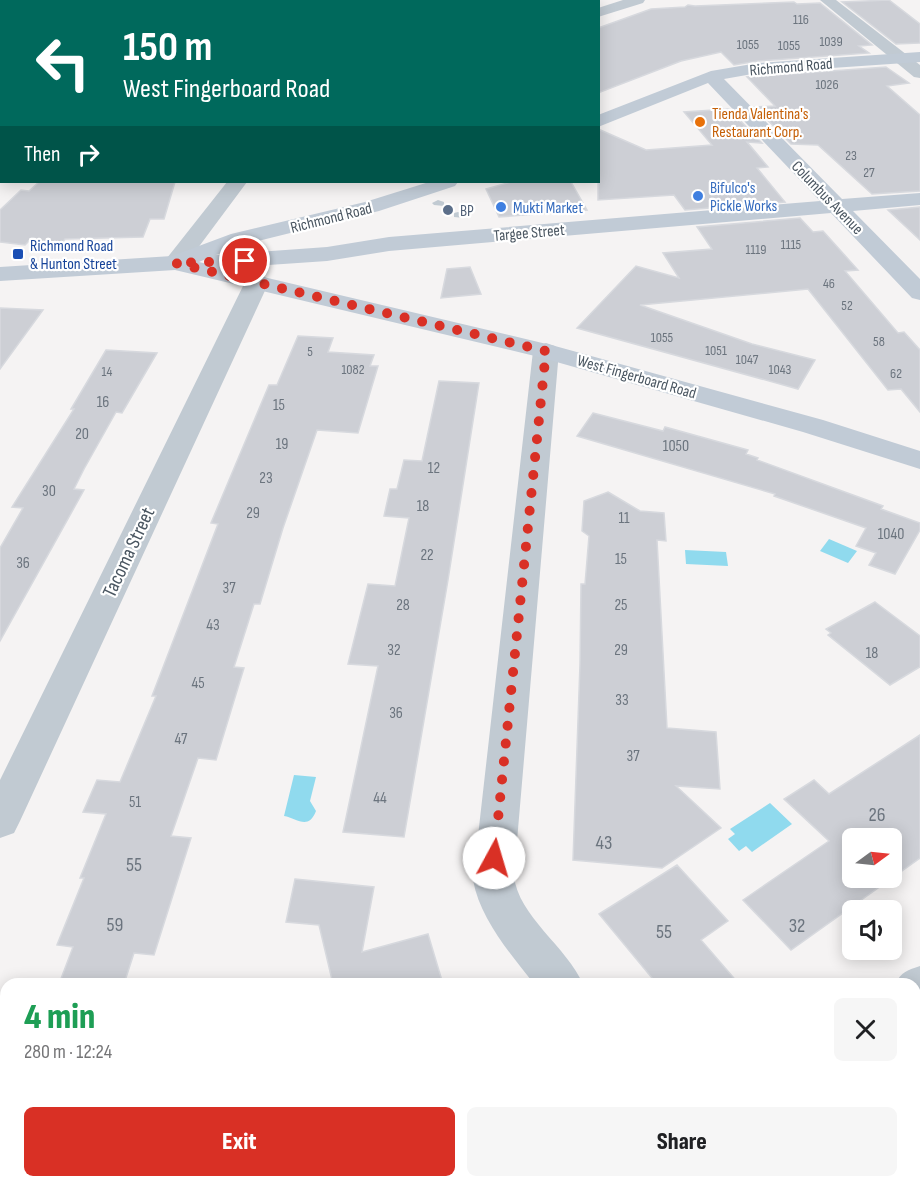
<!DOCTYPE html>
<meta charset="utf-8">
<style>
:root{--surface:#fff;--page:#f6f6f6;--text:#202124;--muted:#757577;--accent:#d93025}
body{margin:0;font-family:"Sofia Sans Condensed",sans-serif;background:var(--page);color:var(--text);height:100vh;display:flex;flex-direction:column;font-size:22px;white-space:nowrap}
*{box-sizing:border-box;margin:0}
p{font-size:20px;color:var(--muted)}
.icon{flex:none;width:33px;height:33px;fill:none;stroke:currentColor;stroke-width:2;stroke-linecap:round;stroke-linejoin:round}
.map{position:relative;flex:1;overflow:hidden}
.sheet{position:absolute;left:0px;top:978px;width:921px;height:210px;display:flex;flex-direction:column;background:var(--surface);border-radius:18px 18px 0 0;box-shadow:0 3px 15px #0003}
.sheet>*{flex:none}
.hud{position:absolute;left:0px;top:0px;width:600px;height:183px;box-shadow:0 3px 15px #0003;background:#00695c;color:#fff;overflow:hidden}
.needle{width:39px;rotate:75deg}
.tools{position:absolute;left:842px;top:828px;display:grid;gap:12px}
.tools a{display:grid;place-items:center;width:60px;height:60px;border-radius:9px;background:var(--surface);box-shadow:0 3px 15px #0003;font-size:30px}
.pin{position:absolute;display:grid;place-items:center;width:51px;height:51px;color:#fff;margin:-26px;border:3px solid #fff;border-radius:50%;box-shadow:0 2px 6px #0007}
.me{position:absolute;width:66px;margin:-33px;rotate:6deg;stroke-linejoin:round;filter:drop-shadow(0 0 4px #0008)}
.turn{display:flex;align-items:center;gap:21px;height:126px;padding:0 24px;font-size:27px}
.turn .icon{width:78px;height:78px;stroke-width:2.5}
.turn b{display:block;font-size:42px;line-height:51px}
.then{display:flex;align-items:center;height:57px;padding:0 24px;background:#0003;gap:12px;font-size:22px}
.round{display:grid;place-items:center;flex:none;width:63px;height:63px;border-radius:9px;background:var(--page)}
.overview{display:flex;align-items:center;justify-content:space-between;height:102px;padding:0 24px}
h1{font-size:36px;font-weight:800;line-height:45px;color:#1e9e55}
.action{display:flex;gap:12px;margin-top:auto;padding:12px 24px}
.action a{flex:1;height:69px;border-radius:9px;background:var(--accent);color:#fff;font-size:24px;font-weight:800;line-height:69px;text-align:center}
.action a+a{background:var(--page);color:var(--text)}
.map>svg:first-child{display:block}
.water{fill:#90daee}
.building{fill:#cdcfd5;stroke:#d7d9de;stroke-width:1.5;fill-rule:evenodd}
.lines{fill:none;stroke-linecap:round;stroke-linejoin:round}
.lane{fill:#c1cad2;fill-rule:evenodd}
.street{fill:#c1cad2;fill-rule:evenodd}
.secondary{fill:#c1cbd6;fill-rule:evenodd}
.route{stroke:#d93025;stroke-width:10;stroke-dasharray:0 18}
.food-dot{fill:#e8710a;stroke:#fff;stroke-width:2}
.shop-dot{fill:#3f7fe0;stroke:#fff;stroke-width:2}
.service-dot{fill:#5c6f8a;stroke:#fff;stroke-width:2}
.transit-dot{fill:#1a4fb4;stroke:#fff;stroke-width:2}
.labels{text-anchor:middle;stroke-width:4.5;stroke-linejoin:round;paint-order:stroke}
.far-number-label{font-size:14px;fill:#6b747e}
.far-street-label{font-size:16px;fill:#4a5661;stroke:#fff}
.far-food-label{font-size:16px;fill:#c56008;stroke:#fff;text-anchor:start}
.far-shop-label{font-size:16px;fill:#366cbe;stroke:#fff;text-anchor:start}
.far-service-label{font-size:16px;fill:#4e5e75;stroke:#fff;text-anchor:start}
.far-transit-label{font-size:16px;fill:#164399;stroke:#fff;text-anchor:start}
.number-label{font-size:16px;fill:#6b747e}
.street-label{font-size:20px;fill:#4a5661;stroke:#fff}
.near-number-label{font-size:20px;fill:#6b747e}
</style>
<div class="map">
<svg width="920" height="1188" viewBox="0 0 920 1188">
<rect width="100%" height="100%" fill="#f5f3f3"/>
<path class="water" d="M829 539 857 551 848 563 820 551Z
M685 550 726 552 728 566 686 564Z
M294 775 316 777 310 801 316 811C308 831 297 818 284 816Z
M770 803 792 824 752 852 746 846 739 851 728 839 735 834 730 829Z"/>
<path class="building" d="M889 0 920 24V43L896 44 842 2Z
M794 2 797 4 820 3 872 45 859 46 869 53 758 61 734 65 721 52 681 61 598 93V28L651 9 685 7 688 5 695 6Z
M886 67 909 83 887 86 920 115V191L872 194 818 145 791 144 755 107 775 106 747 77Z
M729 109 762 143 747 142 768 167 757 168 785 202 685 210 674 195 598 200V129L646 150 712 145 684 112Z
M39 182H175L164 219H150L143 237 65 239 62 243 30 240 25 245 0 242V210L21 190 29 191Z
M511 182H571L587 210 499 217 486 189Z
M920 207V240L888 210Z
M800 218 813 232 823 231 858 270 845 271 898 333 904 332 920 350V412L901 389 888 390 808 289 640 305 752 344 815 360 798 389 577 328 636 266 679 278 663 253 712 249 697 227Z
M470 267 481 294 441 298 447 269Z
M0 308 43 310 0 369Z
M298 336 333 338 328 352 374 355 370 366H378L358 433 317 430 283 528 260 604H254L234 667 244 668 216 760 198 758 171 836 191 838 154 955 134 953 124 984H59L73 947 57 945 84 878H80L106 814 83 812 97 780 120 782 156 696H152L218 524 211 523 269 385H277Z
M106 350 157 353 122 413 116 412 84 469 74 489 84 490 0 641V548L23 508 12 507 74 409H71Z
M439 381 479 383 448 580 404 837 343 832 378 666 348 664 368 584 395 586 409 518 384 516 390 489H397L404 460 422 461Z
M593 413 663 431 665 427 748 450 746 454 758 458 757 460 883 506 881 509 920 523V530L895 574 869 565 876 553 856 546 866 528 774 496 775 494 577 436Z
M608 492 640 511 664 513 666 541 657 540 667 728 716 732 720 789 676 786 721 828 662 868 573 860 580 664 581 584H585L589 536 582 531 584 501Z
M875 602 920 636V667L890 685 828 635 831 633 826 629Z
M920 735V858L791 950 743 900 829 841 784 799 814 780 829 794ZM852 838H891V878H852Z
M677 865 728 921 701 940 739 984H657L599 914Z
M295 879 374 887 362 952 428 934 443 984H333L319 925 286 922Z"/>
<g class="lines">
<path class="lane" d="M438 200 444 202V206L434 205 432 203Z
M458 212 464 214V218L454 217V213Z"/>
<path class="street" d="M188 0H203L187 2Z
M367 0H381L366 2Z
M623 0H645L643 3 598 17V8Z
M820 0H836L920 65V78L914 77Z
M0 27 2 28V38L0 37Z
M0 64H2V74H0Z
M0 164H2L0 178Z
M227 182H247L183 268 175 270 167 268 164 263 167 258Z
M257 275 265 277 269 282 20 821 14 833 0 838V780L245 282 249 277Z
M546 343 555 346 559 351 514 876C518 916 567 947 583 984H534C510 953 480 919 473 880L533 351 537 346Z
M920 966V1011L915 1012V984H895C901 972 908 970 920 966Z
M641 1182H698L695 1188H638Z"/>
<path class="secondary" d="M920 52V62L758 73 724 79 842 199 920 193V205L853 211 920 279V300L912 298 831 213 389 251 327 261 226 268 555 346 823 420 920 451V469L803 432 539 357 175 270 0 281V267L172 256 231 234 365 202 429 182H458L455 186 379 211 246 244 216 255 327 247 389 237 820 201 708 83 598 127V115L711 71 758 63ZM208 258 207 264 199 262Z"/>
</g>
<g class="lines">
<path class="route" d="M245 261 175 263 546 351 494 858"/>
</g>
<circle class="food-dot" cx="700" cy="122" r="6"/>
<g class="shop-dot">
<circle cx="698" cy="196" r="6"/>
<circle cx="501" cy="207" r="6"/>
</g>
<circle class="service-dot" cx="448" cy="210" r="6"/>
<rect class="transit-dot" x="12" y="248" width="12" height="12" rx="3"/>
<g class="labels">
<g class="far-number-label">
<text x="801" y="24">116</text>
<text x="831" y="46">1039</text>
<text x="748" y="49">1055</text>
<text x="789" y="50">1055</text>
<text x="827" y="89">1026</text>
<text x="851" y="160">23</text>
<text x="869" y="177">27</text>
<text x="791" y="249">1115</text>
<text x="756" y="254">1119</text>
<text x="829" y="288">46</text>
<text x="847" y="310">52</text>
<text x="662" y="342">1055</text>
<text x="879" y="346">58</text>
<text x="716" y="355">1051</text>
<text x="310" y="356">5</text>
<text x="747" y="364">1047</text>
<text x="353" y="374">1082</text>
<text x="780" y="374">1043</text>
<text x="107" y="376">14</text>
<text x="896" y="378">62</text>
</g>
<g class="far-street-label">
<text transform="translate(791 66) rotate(-5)" y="6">Richmond Road</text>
<text transform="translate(828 197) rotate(46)" y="6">Columbus Avenue</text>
<text transform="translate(331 217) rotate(-14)" y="6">Richmond Road</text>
<text transform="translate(529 232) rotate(-5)" y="6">Targee Street</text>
<text transform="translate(637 376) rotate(16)" y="6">West Fingerboard Road</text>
</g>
<g class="far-food-label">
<text x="712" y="119">Tienda Valentina's<tspan x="712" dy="18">Restaurant Corp.</tspan></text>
</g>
<g class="far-shop-label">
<text x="710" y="193">Bifulco's<tspan x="710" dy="18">Pickle Works</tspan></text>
<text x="513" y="213">Mukti Market</text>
</g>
<g class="far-service-label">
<text x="460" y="216">BP</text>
</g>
<g class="far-transit-label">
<text x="30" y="251">Richmond Road<tspan x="30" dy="18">&amp; Hunton Street</tspan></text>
</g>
<g class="number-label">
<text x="103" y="407">16</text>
<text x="279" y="410">15</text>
<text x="82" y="439">20</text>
<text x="282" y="449">19</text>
<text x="676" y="451">1050</text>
<text x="434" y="473">12</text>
<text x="266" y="483">23</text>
<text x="49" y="496">30</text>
<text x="423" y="511">18</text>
<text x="253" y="518">29</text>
<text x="624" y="523">11</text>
<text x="891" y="539">1040</text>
<text x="427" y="560">22</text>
<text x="621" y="564">15</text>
<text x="23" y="568">36</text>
<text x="229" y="593">37</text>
<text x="403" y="610">28</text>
<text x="621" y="610">25</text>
<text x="213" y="630">43</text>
<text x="394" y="655">32</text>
<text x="621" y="655">29</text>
<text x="872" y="658">18</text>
<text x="198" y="688">45</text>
<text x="622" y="705">33</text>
<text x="396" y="718">36</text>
<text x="181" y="744">47</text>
<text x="633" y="761">37</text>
<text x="380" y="803">44</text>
<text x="135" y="807">51</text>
</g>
<g class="street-label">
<text transform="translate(128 552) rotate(-65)" y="7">Tacoma Street</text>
</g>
<g class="near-number-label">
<text x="877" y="821">26</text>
<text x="604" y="849">43</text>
<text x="134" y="871">55</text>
<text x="115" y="931">59</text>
<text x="797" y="932">32</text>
<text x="664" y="938">55</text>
</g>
</g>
</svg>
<div class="tools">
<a><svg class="needle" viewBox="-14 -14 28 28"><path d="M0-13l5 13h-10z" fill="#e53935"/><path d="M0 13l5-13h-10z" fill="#757577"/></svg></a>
<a><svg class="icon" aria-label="sound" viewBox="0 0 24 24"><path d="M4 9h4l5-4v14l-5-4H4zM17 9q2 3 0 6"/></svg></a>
</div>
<div class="pin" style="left:245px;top:261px;background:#d93025"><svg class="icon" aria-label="arrive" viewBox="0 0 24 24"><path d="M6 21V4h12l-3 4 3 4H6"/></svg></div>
<svg class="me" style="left:494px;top:858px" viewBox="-20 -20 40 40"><circle r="19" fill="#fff"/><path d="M0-13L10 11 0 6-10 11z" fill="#d93025"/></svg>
<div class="hud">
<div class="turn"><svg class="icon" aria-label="left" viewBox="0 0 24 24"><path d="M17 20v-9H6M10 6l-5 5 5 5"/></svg><div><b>150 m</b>West Fingerboard Road</div></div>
<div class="then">Then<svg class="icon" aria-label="right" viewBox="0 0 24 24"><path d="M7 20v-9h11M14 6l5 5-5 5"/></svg></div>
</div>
<section class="sheet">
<div class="overview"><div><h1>4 min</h1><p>280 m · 12:24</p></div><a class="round"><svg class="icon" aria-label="close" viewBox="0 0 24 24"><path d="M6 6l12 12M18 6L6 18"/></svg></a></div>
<div class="action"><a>Exit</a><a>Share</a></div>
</section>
</div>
